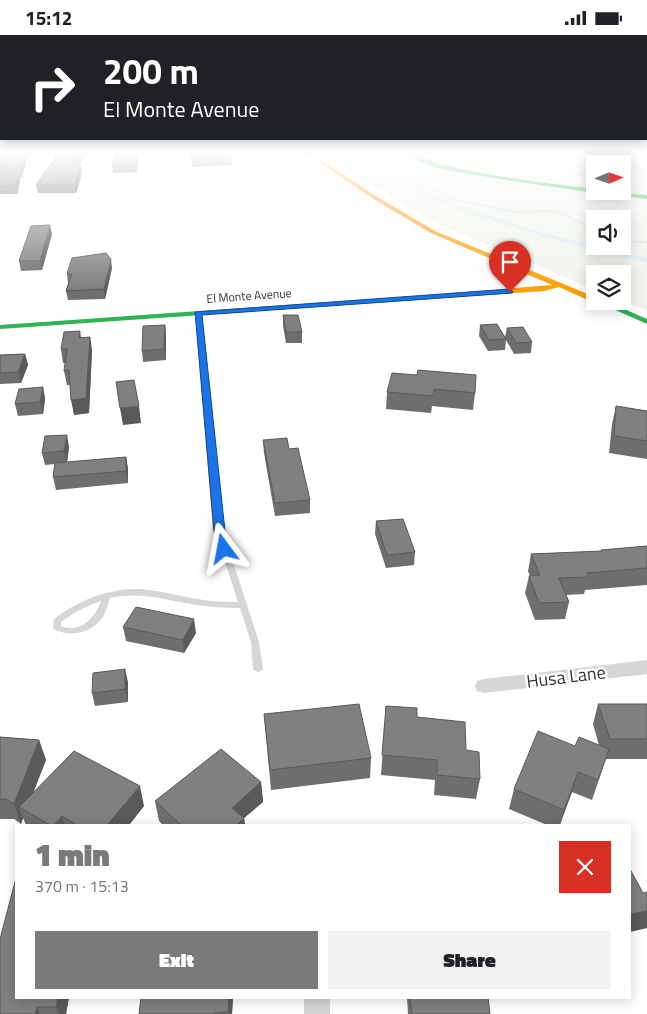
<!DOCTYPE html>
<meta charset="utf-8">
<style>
:root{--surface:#fff;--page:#f2f2f2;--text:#202124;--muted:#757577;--accent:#7a7a7a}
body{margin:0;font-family:"Titillium Web",sans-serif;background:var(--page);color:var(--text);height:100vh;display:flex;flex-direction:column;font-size:19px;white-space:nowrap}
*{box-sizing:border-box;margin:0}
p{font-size:16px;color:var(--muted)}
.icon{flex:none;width:28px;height:28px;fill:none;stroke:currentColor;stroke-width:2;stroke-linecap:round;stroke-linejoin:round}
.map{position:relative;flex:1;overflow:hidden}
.side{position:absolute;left:15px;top:789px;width:616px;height:175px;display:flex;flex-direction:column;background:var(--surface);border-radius:0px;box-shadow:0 2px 12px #0003}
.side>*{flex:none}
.banner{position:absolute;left:0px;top:0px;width:648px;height:105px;box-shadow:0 2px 12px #0003;background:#202124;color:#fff;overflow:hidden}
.needle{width:32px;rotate:88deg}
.fabs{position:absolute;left:586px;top:120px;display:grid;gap:10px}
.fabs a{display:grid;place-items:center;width:45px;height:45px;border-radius:0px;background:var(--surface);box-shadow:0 2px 12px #0003;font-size:25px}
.pin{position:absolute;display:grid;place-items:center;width:42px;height:42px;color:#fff;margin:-51px -21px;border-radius:50% 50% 50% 0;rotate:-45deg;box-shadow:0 0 5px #0007}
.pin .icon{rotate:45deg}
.me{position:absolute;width:55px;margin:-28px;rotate:347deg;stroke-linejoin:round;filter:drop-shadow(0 0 4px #0008)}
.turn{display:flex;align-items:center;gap:18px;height:105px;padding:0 20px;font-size:22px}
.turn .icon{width:65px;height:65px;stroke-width:2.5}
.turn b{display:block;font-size:35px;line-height:42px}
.round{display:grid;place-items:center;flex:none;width:52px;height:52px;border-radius:0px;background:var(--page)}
.summary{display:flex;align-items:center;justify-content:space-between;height:85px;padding:0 20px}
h1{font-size:30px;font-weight:800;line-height:38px;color:var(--accent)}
.cta{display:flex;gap:10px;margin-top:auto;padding:10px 20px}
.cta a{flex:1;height:58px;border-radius:0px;background:var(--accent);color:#fff;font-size:20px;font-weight:800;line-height:58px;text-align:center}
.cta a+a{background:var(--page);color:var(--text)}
.status{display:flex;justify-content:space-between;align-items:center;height:35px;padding:0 25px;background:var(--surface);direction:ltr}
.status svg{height:14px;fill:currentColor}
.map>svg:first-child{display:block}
.green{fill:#f1f4ed;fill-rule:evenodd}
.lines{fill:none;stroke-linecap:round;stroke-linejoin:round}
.stream-far1{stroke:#ddebf2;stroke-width:3}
.stream{stroke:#ddebf2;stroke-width:4}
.path{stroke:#d5d5d5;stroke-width:2;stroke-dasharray:1 1;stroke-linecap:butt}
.lane{fill:#d6d6d6;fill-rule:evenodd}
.street{fill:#d6d6d6;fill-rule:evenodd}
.fast{fill:#30b455;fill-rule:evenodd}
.slow{fill:#ff9f0a;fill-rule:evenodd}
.wall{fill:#6e6e6e}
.shaded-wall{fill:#5a5a5a}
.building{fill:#808080;stroke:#5a5a5a}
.route{fill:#1a73e8;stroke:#114b97}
.labels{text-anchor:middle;stroke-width:5;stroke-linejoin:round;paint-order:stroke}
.far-street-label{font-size:12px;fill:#323232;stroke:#fff}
.near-street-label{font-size:18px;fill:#323232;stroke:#fff}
</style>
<div class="status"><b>15:12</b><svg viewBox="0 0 49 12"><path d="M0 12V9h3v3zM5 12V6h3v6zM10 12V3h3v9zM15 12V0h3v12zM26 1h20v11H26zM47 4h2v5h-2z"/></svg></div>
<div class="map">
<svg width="647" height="979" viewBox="0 0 647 979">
<rect width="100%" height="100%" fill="#fff"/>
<path class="green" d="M318 117H647V276L623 266 622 239H595V255L429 185ZM595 129H622V156H595ZM595 184H622V211H595Z"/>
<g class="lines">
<path class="stream-far1" d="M381 117 391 144 462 174 544 200 595 212"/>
<path class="stream" d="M590 211 647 225"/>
<path class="path" d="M492 117 590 142
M406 129 401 132 418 142 420 151 447 159 459 166 515 177 555 176 595 194
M622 206 647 207"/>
<path class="lane" d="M216 494H219L223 496 259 607 263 634 261 636 258 637 255 636 253 634 251 607 240 573C225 573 211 572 196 570 166 565 141 556 110 563 108 570 106 576 103 582 92 598 70 603 54 594L53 592 54 584C77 566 109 553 139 554 157 555 175 560 192 563 207 566 222 567 238 567L215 496ZM101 566C95 583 80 599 61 591V587C73 578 86 571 101 566Z"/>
<path class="street" d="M647 625V639L484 658 477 656 475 651 477 646 484 644Z
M304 962H330V979H304Z"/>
<path class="fast" d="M404 117C413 116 433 127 444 130 493 142 545 148 595 154V156L647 160V164C594 158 541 151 488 142 461 137 426 135 404 117Z
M429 260H432V264L0 294V290Z
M595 266H606L647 284V289Z"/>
<path class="slow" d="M304 117H309L379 163 435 196 595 262V266H598L592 267 559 252 544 256 426 264V260H429L552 250 431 198 375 165Z
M195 276 202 278 225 496 219 500 213 496Z"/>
</g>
<path class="wall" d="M0 116H29L22 142H19L20 147 17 159H0Z
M56 116H85L84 122 79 130 82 138 76 158H38L36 150 53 126Z
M116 116H139L137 137 113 138 112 130Z
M190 116 231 119 232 130 192 132Z
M52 199 42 235 21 236 19 226Z
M112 233 105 264 68 265 66 256 68 248 67 239Z
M283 280 302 297V308H286L283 291Z
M165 290 166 301V325L143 327 142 316Z
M480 290 505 302 507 293 532 307 531 318 514 319 506 305 505 315 488 316 479 301Z
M80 296 81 302H90L92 316 89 378 74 380 70 350H67L64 336 65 328H63L61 314Z
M25 319 28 330 21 348 0 349V320Z
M392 338 475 358 473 375 432 371 431 378 386 374 387 357Z
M43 352 45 364 43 379 18 381 15 369Z
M616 371 647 376V424L609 418 612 389Z
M263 405 289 414 310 465V478L275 481 264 418Z
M69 412 67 427 126 422 128 434V448L56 455 53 442 55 429 45 430 42 418Z
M376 486 415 517 414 530 386 533 375 499Z
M647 511V550L585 555 584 559 566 560 569 567 565 584 535 585 525 558 529 541H530L528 536 531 519 600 516 601 515Z
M123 592 196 598 184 618 126 606Z
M128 647V667L95 671 92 658Z
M598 669H647V724H606L592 765 572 757 560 790H547L509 774 514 754 575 711 599 710 593 689Z
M386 671 417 682 466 715 480 744 476 764 434 760 435 745 381 740Z
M264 679 371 723 370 743 271 755Z
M0 702 39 705 46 725 33 758 144 771 129 790H26L23 783 21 789 14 784H0Z
M261 747 263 767 244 783 245 790H163L159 786 155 766Z
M69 962 66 979H0Z
M233 962 232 979H139Z
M407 962H488L490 979H408Z"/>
<path class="shaded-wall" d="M25 116H29L22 142 20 134Z
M81 116H85L84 122 74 138 73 130Z
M137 116H139L137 137 136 129Z
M81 130 82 138 76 158 74 149Z
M19 139 20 147 17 159 15 150Z
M50 190 52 199 42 235 40 226Z
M111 224 112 233 105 264 104 254Z
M165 290 166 301V325L164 314Z
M90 302 92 316 89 378 74 380 71 365Z
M25 319 28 330 21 348 18 337Z
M43 352 45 364 43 379 40 367Z
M139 371 141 388 123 390 120 373Z
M67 400 69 412 67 428 64 416Z
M126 422 128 434V448L126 436Z
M194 584 196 598 184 618 183 605Z
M125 634 128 647V667L125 654Z
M39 705 46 725 26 776 19 772 23 783 21 789 14 769Z
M578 737 572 757 559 790 564 775Z
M261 747 263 767 244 783 245 790H234L232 773Z
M140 751 144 771 129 790H107Z
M62 781 65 790H54Z
M647 876V893L630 897V879Z
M58 962H69L66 979H59L56 972Z
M229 962H233L232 979H229Z
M37 972 40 979H35Z"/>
<path class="building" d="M0 116H25L20 134 0 132Z
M56 116H81L73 130H81L74 149 36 150 53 126Z
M116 116H137L136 129 112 130Z
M190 116H227L231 119 191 120Z
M19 139 15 150 0 151V140Z
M50 190 40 226H19L31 191Z
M106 218 111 224 104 254 66 256 72 239H67L72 223Z
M283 280H298L302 297H286Z
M497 289 506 304 489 305 480 290Z
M165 290 164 314 142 316 143 291Z
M523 292 532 307 516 308 507 293Z
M80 296 79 303 90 302 86 363 71 365 69 335 64 336 67 314H61L64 297Z
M25 319 18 337 0 338V320Z
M418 335 476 340 475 358 434 354 433 361 387 357 392 338 417 340Z
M134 345 139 371 120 373 116 347Z
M43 352 40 367 15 369 19 354Z
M616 371 647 376V406L614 401Z
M67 400 64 416 42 418 45 401Z
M287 403 289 414 298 413 310 465 275 468 263 405Z
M126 422V436L53 442 55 428Z
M403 484 415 517 387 520 376 486Z
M647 511V533L587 538 589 542 559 543 569 567 539 568 529 541 540 540 531 519 602 516 601 515Z
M136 572 194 584 183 605 123 592Z
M125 634V654L92 658 93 638Z
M359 669 371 723 270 735 264 679Z
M598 669H647V704H610Z
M386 671 417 673V682L465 687 466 715 479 717 480 744 437 740V725L382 720Z
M538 696 575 711 579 702 609 714 598 745 578 737 564 775 514 754Z
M0 702 39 705 14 769 6 764H0Z
M221 714 261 747 232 773 244 783 237 790H181L155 766Z
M74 716 140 751 107 790H77L62 781 54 790H50L19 772Z
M630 834 643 858 647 857V876L630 879Z
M16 843V962H58L56 972H37L35 979H0V904Z
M141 962H229L228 977 214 978V979H139Z
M410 962H488L490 979H412Z"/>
<linearGradient id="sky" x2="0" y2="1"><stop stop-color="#a3caec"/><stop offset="0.46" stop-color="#fff"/><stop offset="1" stop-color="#fff" stop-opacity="0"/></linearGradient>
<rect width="647" height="254" fill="url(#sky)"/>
<path class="route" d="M510 254 513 257 512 258 202 280 225 496 230 514 224 518 220 517 214 496 195 277Z"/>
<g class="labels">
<g class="far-street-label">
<text transform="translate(249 261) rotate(-4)" y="4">El Monte Avenue</text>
</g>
<g class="near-street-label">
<text transform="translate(566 642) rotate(-7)" y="6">Husa Lane</text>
</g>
</g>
</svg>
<div class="fabs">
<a><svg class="needle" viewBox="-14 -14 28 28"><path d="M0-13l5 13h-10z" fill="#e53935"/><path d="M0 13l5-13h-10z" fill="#757577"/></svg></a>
<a><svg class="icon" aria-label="sound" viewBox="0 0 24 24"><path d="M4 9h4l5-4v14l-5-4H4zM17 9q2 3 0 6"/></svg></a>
<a><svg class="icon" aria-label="layers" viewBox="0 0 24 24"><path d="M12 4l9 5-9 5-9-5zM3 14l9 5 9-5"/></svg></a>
</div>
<div class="pin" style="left:510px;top:257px;background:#d93025"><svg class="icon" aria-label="arrive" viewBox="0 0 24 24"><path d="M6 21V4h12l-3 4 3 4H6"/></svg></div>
<svg class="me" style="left:224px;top:514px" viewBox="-20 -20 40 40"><path d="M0-17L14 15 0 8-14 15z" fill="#1a73e8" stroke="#fff" stroke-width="4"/></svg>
<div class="banner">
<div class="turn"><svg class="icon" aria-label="right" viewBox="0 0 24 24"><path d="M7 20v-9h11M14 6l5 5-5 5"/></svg><div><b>200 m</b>El Monte Avenue</div></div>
</div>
<section class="side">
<div class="summary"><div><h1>1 min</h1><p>370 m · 15:13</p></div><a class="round" style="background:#d93025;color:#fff"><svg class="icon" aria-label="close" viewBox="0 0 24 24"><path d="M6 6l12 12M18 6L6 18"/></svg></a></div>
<div class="cta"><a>Exit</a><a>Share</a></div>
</section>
</div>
